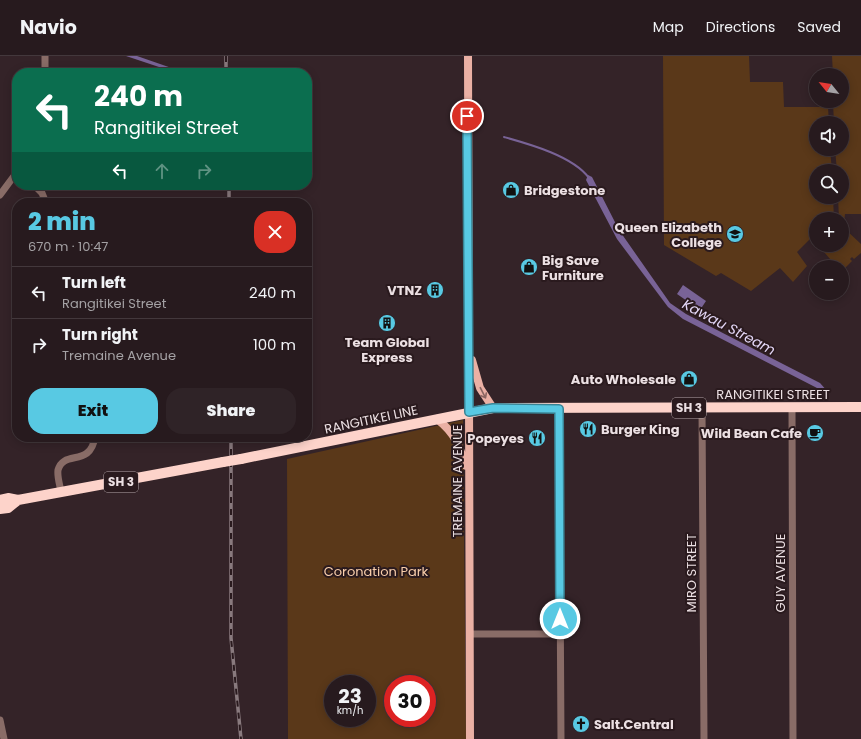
<!DOCTYPE html>
<meta charset="utf-8">
<style>
:root{--surface:#271a1e;--page:#2f2327;--text:#f1f3f6;--muted:#a4a1a4;--line:#43383c;--accent:#58c9e3}
body{margin:0;font-family:Poppins,sans-serif;background:var(--page);color:var(--text);height:100vh;display:flex;flex-direction:column;font-size:15px;white-space:nowrap}
*{box-sizing:border-box;margin:0}
p{font-size:13px;color:var(--muted)}
.icon{flex:none;width:22px;height:22px;fill:none;stroke:currentColor;stroke-width:2;stroke-linecap:round;stroke-linejoin:round}
.map{position:relative;flex:1;overflow:hidden}
.side{position:absolute;left:12px;top:142px;width:300px;height:244px;display:flex;flex-direction:column;background:var(--surface);border-radius:16px;box-shadow:0 2px 10px #0003,0 0 0 1px var(--line)}
.side>*{flex:none}
.guide{position:absolute;left:12px;top:12px;width:300px;height:122px;border-radius:16px;box-shadow:0 2px 10px #0003,0 0 0 1px var(--line);background:#0b6e4f;color:#fff;overflow:hidden}
.needle{width:26px;rotate:300deg}
.controls{position:absolute;left:809px;top:12px;display:grid;gap:8px}
.controls a{display:grid;place-items:center;width:40px;height:40px;border-radius:50%;background:var(--surface);box-shadow:0 2px 10px #0003,0 0 0 1px var(--line);font-size:20px}
.speed{position:absolute;left:324px;top:619px;display:flex;gap:8px;font-size:20px;font-weight:700;text-align:center}
.speed>*{display:grid;place-content:center;width:52px;height:52px;border-radius:50%;background:var(--surface);box-shadow:0 2px 10px #0003,0 0 0 1px var(--line);line-height:1}
.speed small{font-size:10px;font-weight:400}
.speed .limit{border:6px solid #d22;background:#fff;color:#111}
.pin{position:absolute;display:grid;place-items:center;width:34px;height:34px;color:#fff;margin:-17px;border:2px solid #fff;border-radius:50%;box-shadow:0 1px 4px #0007}
.me{position:absolute;width:44px;margin:-22px;rotate:0deg;stroke-linejoin:round;filter:drop-shadow(0 0 3px #0008)}
.turn{display:flex;align-items:center;gap:14px;height:84px;padding:0 16px;font-size:18px}
.turn .icon{width:52px;height:52px;stroke-width:2.5}
.turn b{display:block;font-size:28px;line-height:34px}
.lanes{display:flex;align-items:center;height:38px;padding:0 16px;background:#0003;justify-content:center;gap:20px;direction:ltr}
.lanes .off{opacity:.35}
.round{display:grid;place-items:center;flex:none;width:42px;height:42px;border-radius:16px;background:var(--page)}
.head{display:flex;align-items:center;justify-content:space-between;height:68px;padding:0 16px}
h1{font-size:24px;font-weight:800;line-height:30px;color:var(--accent)}
.button{display:flex;gap:8px;margin-top:auto;padding:8px 16px}
.button a{flex:1;height:46px;border-radius:16px;background:var(--accent);color:#111;font-size:16px;font-weight:800;line-height:46px;text-align:center}
.button a+a{background:var(--page);color:var(--text)}
ul{padding:0;list-style:none}
li{display:flex;align-items:center;gap:12px;height:52px;padding:0 16px;border-top:1px solid var(--line)}
li div{flex:1}
li b{display:block;font-size:15px}
li em{font-style:normal}
header{display:flex;align-items:center;gap:24px;box-sizing:border-box;height:56px;padding:0 20px;background:var(--surface);border-bottom:1px solid var(--line)}
header strong{font-size:19px}
nav{display:flex;gap:22px;margin-inline-start:auto;font-size:14px}
.map>svg:first-child{display:block}
.green{fill:#5a3819;fill-rule:evenodd}
.water{fill:#796397}
.lines{fill:none;stroke-linecap:round;stroke-linejoin:round}
.stream{stroke:#796397;stroke-width:2}
.minor{stroke:#896c67;stroke-width:7}
.major{stroke:#eab0a4;stroke-width:8}
.highway{stroke:#fdd3ca;stroke-width:10}
.rail-casing{stroke:#897a7e;stroke-width:3.5}
.rail{stroke:#2a1a1e;stroke-width:2;stroke-dasharray:6;stroke-linecap:butt}
.highway-bridge{stroke:#fdd3ca;stroke-width:10}
.oneway{stroke:#8a6561}
.route-casing{stroke:#398394;stroke-width:10}
.route{stroke:#58c9e3;stroke-width:7}
.labels{text-anchor:middle;stroke-width:4;stroke-linejoin:round;paint-order:stroke}
.shield{fill:#2a1a1e;stroke:#b2a5a8;stroke-width:1}
.shield-label{font-size:12px;font-weight:bold;fill:#ece0e3}
.poi-label{font-size:13px;font-weight:bold;fill:#ece0e3;stroke:#2a1a1e;text-anchor:end}
.street-label{font-size:13px;fill:#ece0e3;stroke:#2a1a1e}
.park-label{font-size:13px;fill:#f9ceab;stroke:#2a1a1e}
.water-label{font-size:14px;font-style:italic;fill:#e4d8f8;stroke:#2a1a1e}
</style>
<header>
<strong>Navio</strong>
<nav><a>Map</a><a>Directions</a><a>Saved</a></nav>
</header>
<div class="map">
<svg width="861" height="683" viewBox="0 0 861 683">
<rect width="100%" height="100%" fill="#342328"/>
<path class="green" d="M663 0H749L750 26H783L784 51H828L829 67H816V93H830L832 115H816V141H833L834 163H816V187L811 182 797 196 807 210 793 226 780 212 751 235 721 217 716 220 664 189Z
M832 0H861V158H845L844 167H842V163H839L838 141H842V115H837L835 93H842V67H834L833 47V45H842V19H833Z
M846 174 861 188V197L854 203 852 201 850 203 852 205 842 215V211H837L824 196 831 189H842V178Z
M463 364 466 683H288L287 403ZM333 628H367V662H333ZM393 628H427V662H393Z"/>
<path class="water" d="M126 0H137L186 17H177Z
M588 119 592 121 619 174 670 247 686 258 820 327 828 336 821 337 817 332 683 263 668 251 617 183 586 124Z
M683 229 706 245 700 254 677 238Z"/>
<g class="lines">
<path class="stream" d="M504 81C529 88 573 100 589 122"/>
<path class="minor" d="M45 17V0
M34 129 42 137 46 147
M0 139 17 116
M792 351 793 683
M702 352 704 683
M559 353 561 683
M61 436C60 429 57 421 58 414 64 393 90 412 95 381
M470 578H560
M0 664 4 683"/>
<path class="major" d="M468 0 470 683
M472 304 480 332 493 352
M437 363C455 377 459 389 466 410"/>
<path class="highway" d="M241 403 493 352 861 351
M0 444 8 442 18 444 223 406
M0 453 8 452 18 444"/>
<g class="rail-casing">
<path id="rail" d="M226 0V17
M229 129V147
M231 381V582L241 683"/>
</g>
<use href="#rail" class="rail"/>
<path class="highway-bridge" d="M223 406 241 403"/>
</g>
<defs><path id="oneway-shaft" d="M-6 0H5M1.5-3L5.5 0L1.5 3" fill="none" stroke-width="1.6" stroke-linecap="round" stroke-linejoin="round"/></defs>
<use class="oneway" href="#oneway-shaft" transform="translate(483 337) rotate(63)"/>
<g class="lines">
<g class="route-casing">
<path id="route" d="M467 60 469 356 493 352 559 353 560 563"/>
</g>
<use href="#route" class="route"/>
</g>
<defs>
<g id="shop-disc" transform="scale(0.9)"><circle r="9.5" fill="#58c9e3" stroke="#2a1a1e"/><path d="M-5-2.5h2.3a2.7 3.5 0 0 1 5.4 0H5L5.5 6h-11ZM-1.5-2.5h3a1.5 2.3 0 0 0-3 0Z" fill="#111"/></g>
<g id="school-disc" transform="scale(0.9)"><circle r="9.5" fill="#58c9e3" stroke="#2a1a1e"/><path d="M0-5L7-2L0 1L-7-2ZM-4 1L0 2.5L4 1V4Q0 6-4 4Z" fill="#111"/></g>
<g id="building-disc" transform="scale(0.9)"><circle r="9.5" fill="#58c9e3" stroke="#2a1a1e"/><path d="M-4-6H4V6H1V3H-1V6H-4ZM-2.5-4.3h1.7v1.8h-1.7ZM.8-4.3h1.7v1.8H.8ZM-2.5-1h1.7V.8h-1.7ZM.8-1h1.7V.8H.8Z" fill="#111"/></g>
<g id="restaurant-disc" transform="scale(0.9)"><circle r="9.5" fill="#58c9e3" stroke="#2a1a1e"/><path d="M-5-6h1v4h1v-4h1v4h1v-4h1v5L-1.5 .5V6h-2V.5L-5-1ZM5-6V6H3V1.5H1.5Q1.5-4 5-6Z" fill="#111"/></g>
<g id="cafe-disc" transform="scale(0.9)"><circle r="9.5" fill="#58c9e3" stroke="#2a1a1e"/><path d="M-5.5-4.5H6V0H3Q3 3.5 0 3.5H-2.5Q-5.5 3.5-5.5 0ZM3-3.2v2h1.7v-2ZM-6 4.5H4V6H-6Z" fill="#111"/></g>
<g id="church-disc" transform="scale(0.9)"><circle r="9.5" fill="#58c9e3" stroke="#2a1a1e"/><path d="M-1.2-6h2.4v3.5h3.3v2.4h-3.3V6h-2.4V-.1h-3.3v-2.4h3.3Z" fill="#111"/></g>
</defs>
<g fill-rule="evenodd">
<use href="#shop-disc" x="511" y="134"/>
<use href="#school-disc" x="735" y="178"/>
<use href="#shop-disc" x="529" y="211"/>
<use href="#building-disc" x="435" y="234"/>
<use href="#building-disc" x="387" y="267"/>
<use href="#shop-disc" x="689" y="323"/>
<use href="#restaurant-disc" x="588" y="373"/>
<use href="#cafe-disc" x="815" y="377"/>
<use href="#restaurant-disc" x="537" y="382"/>
<use href="#church-disc" x="581" y="668"/>
</g>
<g class="labels">
<g class="shield">
<rect x="672" y="342" width="34" height="20" rx="3"/>
<rect x="104" y="416" width="34" height="20" rx="3"/>
</g>
<g class="shield-label">
<text x="689" y="356">SH 3</text>
<text x="121" y="430">SH 3</text>
</g>
<g class="poi-label">
<text x="524" y="139" text-anchor="start">Bridgestone</text>
<text x="722" y="176">Queen Elizabeth<tspan x="722" dy="15">College</tspan></text>
<text x="542" y="209" text-anchor="start">Big Save<tspan x="542" dy="15">Furniture</tspan></text>
<text x="422" y="239">VTNZ</text>
<text x="387" y="291" text-anchor="middle">Team Global<tspan x="387" dy="15">Express</tspan></text>
<text x="676" y="328">Auto Wholesale</text>
<text x="601" y="378" text-anchor="start">Burger King</text>
<text x="802" y="382">Wild Bean Cafe</text>
<text x="524" y="387">Popeyes</text>
<text x="594" y="673" text-anchor="start">Salt.Central</text>
</g>
<g class="street-label">
<text x="773" y="343">RANGITIKEI STREET</text>
<text transform="translate(371 363) rotate(-12)" y="5">RANGITIKEI LINE</text>
<text transform="translate(457 425) rotate(-90)" y="5">TREMAINE AVENUE</text>
<text transform="translate(691 517) rotate(-90)" y="5">MIRO STREET</text>
<text transform="translate(780 517) rotate(-90)" y="5">GUY AVENUE</text>
</g>
<g class="park-label">
<text x="376" y="520">Coronation Park</text>
</g>
<g class="water-label">
<text transform="translate(729 271) rotate(28)" y="5">Kawau Stream</text>
</g>
</g>
</svg>
<div class="controls">
<a><svg class="needle" viewBox="-14 -14 28 28"><path d="M0-13l5 13h-10z" fill="#e53935"/><path d="M0 13l5-13h-10z" fill="#a4a1a4"/></svg></a>
<a><svg class="icon" aria-label="sound" viewBox="0 0 24 24"><path d="M4 9h4l5-4v14l-5-4H4zM17 9q2 3 0 6"/></svg></a>
<a><svg class="icon" aria-label="search" viewBox="0 0 24 24"><circle cx="10" cy="10" r="6"/><path d="M15 15l6 6"/></svg></a>
<a>+</a>
<a>−</a>
</div>
<div class="speed"><div>23<small>km/h</small></div><div class="limit">30</div></div>
<div class="pin" style="left:467px;top:60px;background:#d93025"><svg class="icon" aria-label="arrive" viewBox="0 0 24 24"><path d="M6 21V4h12l-3 4 3 4H6"/></svg></div>
<svg class="me" style="left:560px;top:563px" viewBox="-20 -20 40 40"><circle r="17" fill="#58c9e3" stroke="#fff" stroke-width="3"/><path d="M0-11L8 9 0 5-8 9z" fill="#fff"/></svg>
<div class="guide">
<div class="turn"><svg class="icon" aria-label="left" viewBox="0 0 24 24"><path d="M17 20v-9H6M10 6l-5 5 5 5"/></svg><div><b>240 m</b>Rangitikei Street</div></div>
<div class="lanes"><svg class="icon" aria-label="left" viewBox="0 0 24 24"><path d="M17 20v-9H6M10 6l-5 5 5 5"/></svg><svg class="icon off" aria-label="ahead" viewBox="0 0 24 24"><path d="M12 20V5M6 11l6-6 6 6"/></svg><svg class="icon off" aria-label="right" viewBox="0 0 24 24"><path d="M7 20v-9h11M14 6l5 5-5 5"/></svg></div>
</div>
<section class="side">
<div class="head"><div><h1>2 min</h1><p>670 m · 10:47</p></div><a class="round" style="background:#d93025;color:#fff"><svg class="icon" aria-label="close" viewBox="0 0 24 24"><path d="M6 6l12 12M18 6L6 18"/></svg></a></div>
<ul>
<li><svg class="icon" aria-label="left" viewBox="0 0 24 24"><path d="M17 20v-9H6M10 6l-5 5 5 5"/></svg><div><b>Turn left</b><p>Rangitikei Street</p></div><em>240 m</em></li>
<li><svg class="icon" aria-label="right" viewBox="0 0 24 24"><path d="M7 20v-9h11M14 6l5 5-5 5"/></svg><div><b>Turn right</b><p>Tremaine Avenue</p></div><em>100 m</em></li>
</ul>
<div class="button"><a>Exit</a><a>Share</a></div>
</section>
</div>
